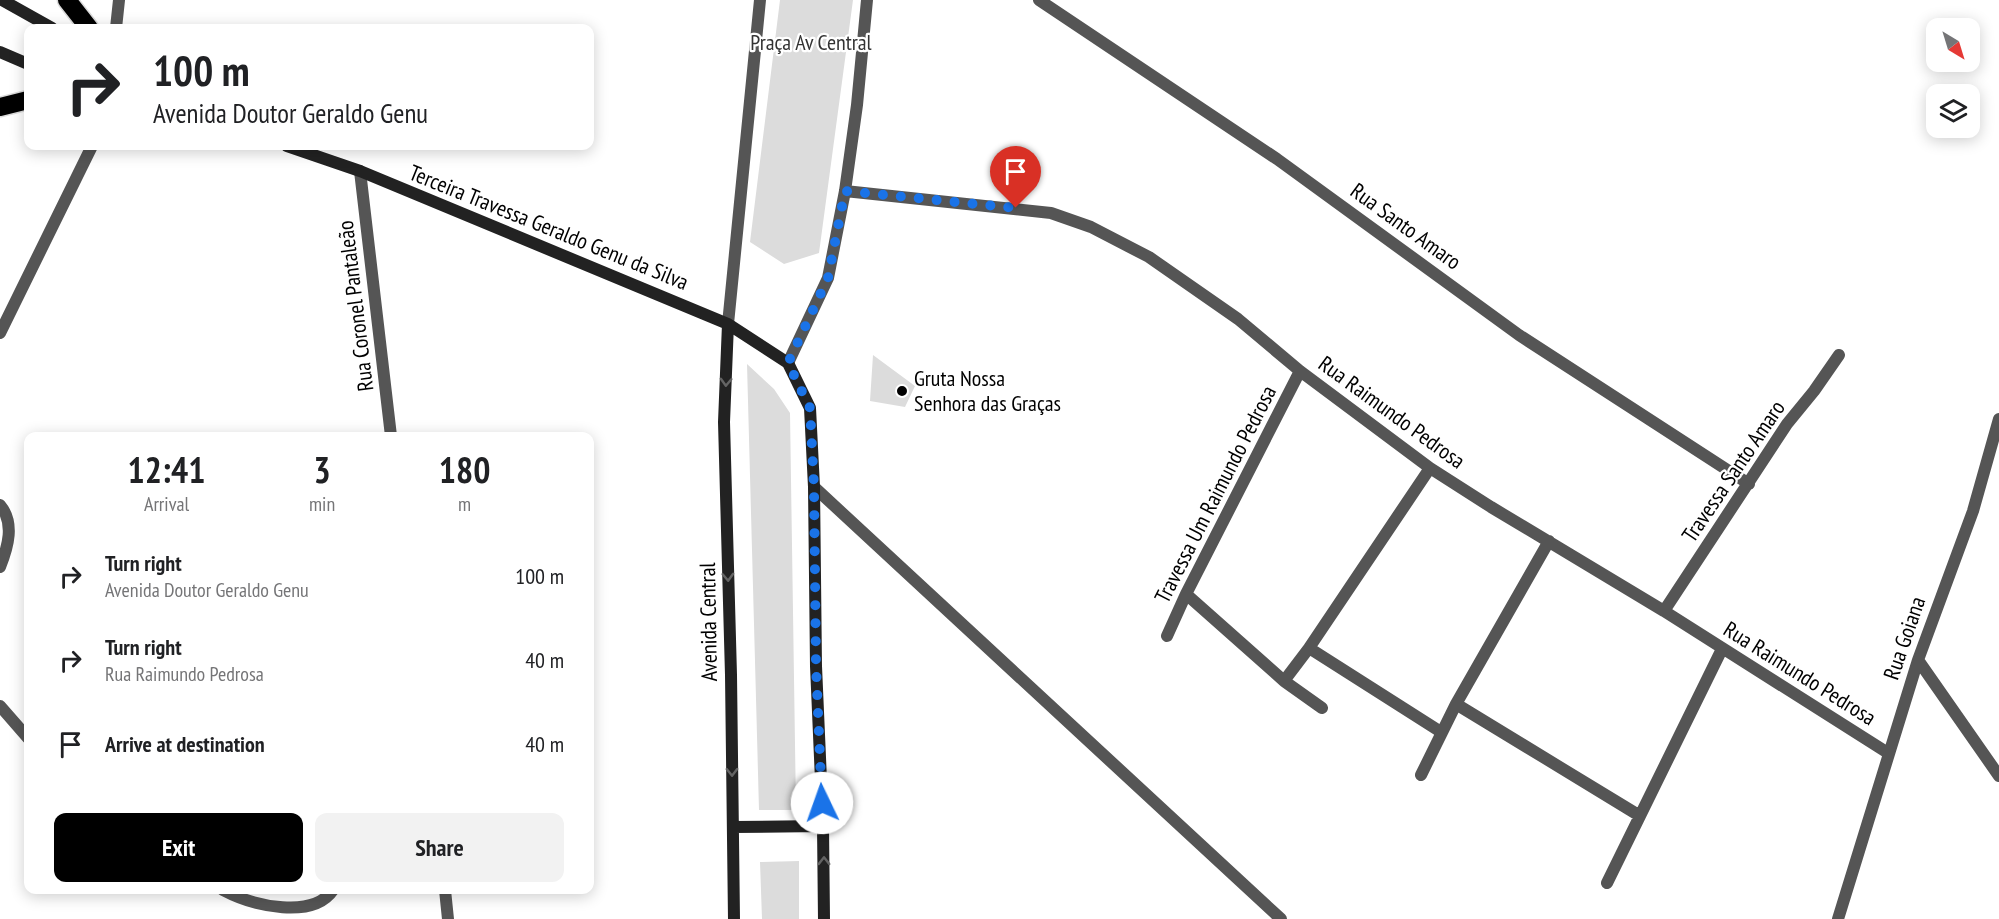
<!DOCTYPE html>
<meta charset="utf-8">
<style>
:root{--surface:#fff;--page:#f2f2f2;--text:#202124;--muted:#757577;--accent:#000}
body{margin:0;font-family:"PT Sans Narrow",sans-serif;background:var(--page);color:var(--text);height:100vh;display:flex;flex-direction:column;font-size:22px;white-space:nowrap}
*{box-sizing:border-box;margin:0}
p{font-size:20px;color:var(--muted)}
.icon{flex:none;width:33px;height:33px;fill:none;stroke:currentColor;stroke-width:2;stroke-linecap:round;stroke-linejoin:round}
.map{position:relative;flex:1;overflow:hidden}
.side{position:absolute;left:24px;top:432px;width:570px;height:462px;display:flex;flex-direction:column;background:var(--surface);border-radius:12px;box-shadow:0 3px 15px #0003}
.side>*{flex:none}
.hud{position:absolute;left:24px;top:24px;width:570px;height:126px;border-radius:12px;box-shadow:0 3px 15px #0003;background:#fff;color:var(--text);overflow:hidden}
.needle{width:39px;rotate:142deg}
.tools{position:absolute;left:1926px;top:18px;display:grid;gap:12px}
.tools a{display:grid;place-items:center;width:54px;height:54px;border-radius:12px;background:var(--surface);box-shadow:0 3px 15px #0003;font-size:30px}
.pin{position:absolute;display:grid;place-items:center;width:51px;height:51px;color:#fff;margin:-62px -26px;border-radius:50% 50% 50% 0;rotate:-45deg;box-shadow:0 0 6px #0007}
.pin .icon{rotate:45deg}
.me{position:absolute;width:66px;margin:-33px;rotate:357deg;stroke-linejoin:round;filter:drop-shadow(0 0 4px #0008)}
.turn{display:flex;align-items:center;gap:21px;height:126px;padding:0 30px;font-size:27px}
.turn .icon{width:78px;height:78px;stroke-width:2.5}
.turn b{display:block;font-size:42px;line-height:51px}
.eta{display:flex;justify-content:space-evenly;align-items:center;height:102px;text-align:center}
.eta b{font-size:36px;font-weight:700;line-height:42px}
.cta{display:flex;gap:12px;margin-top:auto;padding:12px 30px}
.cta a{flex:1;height:69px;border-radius:12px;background:var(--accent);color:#fff;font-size:24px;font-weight:700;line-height:69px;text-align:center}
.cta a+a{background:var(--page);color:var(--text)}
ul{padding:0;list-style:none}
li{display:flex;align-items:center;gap:18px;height:84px;padding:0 30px}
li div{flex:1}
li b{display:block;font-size:22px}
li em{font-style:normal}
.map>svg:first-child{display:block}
.green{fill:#dcdcdc}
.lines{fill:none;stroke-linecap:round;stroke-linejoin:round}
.highway-casing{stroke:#dbdbdb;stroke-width:21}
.lane{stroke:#555;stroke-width:12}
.street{stroke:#555;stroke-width:12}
.secondary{stroke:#222;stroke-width:12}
.highway{stroke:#000;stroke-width:18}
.oneway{stroke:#646464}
.route{stroke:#1a73e8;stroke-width:10;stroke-dasharray:0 18}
.poi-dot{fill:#000;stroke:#fff;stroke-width:2}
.labels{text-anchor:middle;stroke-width:4.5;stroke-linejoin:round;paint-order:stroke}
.park-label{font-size:22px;fill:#333;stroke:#fff}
.street-label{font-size:22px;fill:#000;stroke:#fff}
.poi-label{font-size:22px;fill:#000;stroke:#fff;text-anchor:start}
</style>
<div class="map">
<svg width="1999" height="919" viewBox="0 0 1999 919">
<rect width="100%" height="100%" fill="#fff"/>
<path class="green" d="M780 0H853L819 253 784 264 750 242Z
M873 355 915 386 905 407 870 401Z
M747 364 774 389 790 413 796 810H759Z
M799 861V919H762L760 862Z"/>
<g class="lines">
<g class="highway-casing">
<path id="highway" d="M67 0 89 28
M0 107 28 100"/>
</g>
<path class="lane" d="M0 505C15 523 8 547 0 567
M0 706 28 738
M223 890C255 907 313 919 333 890"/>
<path class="street" d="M1039 0 1277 159 1519 335 1749 484
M116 28 119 0
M360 171 391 436
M845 191 1051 213 1091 227 1149 257 1238 319 1300 371 1430 468 1491 507 1664 611 1888 753
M728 324 760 0
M0 333 92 146
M788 363 828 278 845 191 857 105 867 0
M814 487 1281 919
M1186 594 1284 681
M1664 611 1787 424 1814 391 1839 355
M1167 636 1186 594 1300 371
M1309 648 1441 732
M1918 660 1999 776
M1456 704 1640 816
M1322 708 1284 681 1309 648 1430 468
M1421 775 1456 704 1549 541
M1607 883 1722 649
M445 890 448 919
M1838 919 1918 660 1973 511 1999 419"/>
<path class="secondary" d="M2 0 52 28
M0 52 28 64
M287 146 360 171 728 324 788 363 810 408 814 487 816 666 823 826 824 919
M728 324 724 422 731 675 734 919
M733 827 823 826"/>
<use href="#highway" class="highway"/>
</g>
<defs><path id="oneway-chevron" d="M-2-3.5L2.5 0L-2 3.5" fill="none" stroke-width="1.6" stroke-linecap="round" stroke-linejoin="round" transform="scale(1.5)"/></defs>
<g class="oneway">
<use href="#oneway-chevron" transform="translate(726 382) rotate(92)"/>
<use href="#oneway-chevron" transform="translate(728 577) rotate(88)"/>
<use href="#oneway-chevron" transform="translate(732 772) rotate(89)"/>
<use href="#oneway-chevron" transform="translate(824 861) rotate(-90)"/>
</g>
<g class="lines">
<path class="route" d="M822 803 816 666 814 487 810 408 788 363 828 278 845 191 1016 208"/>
</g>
<circle class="poi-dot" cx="902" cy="391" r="6"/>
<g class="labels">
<g class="park-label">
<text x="811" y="50">Praça Av Central</text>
</g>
<g class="street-label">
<text transform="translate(1406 226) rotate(36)" y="8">Rua Santo Amaro</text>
<text transform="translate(549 227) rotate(22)" y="8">Terceira Travessa Geraldo Genu da Silva</text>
<text transform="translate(355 306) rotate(-97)" y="8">Rua Coronel Pantaleão</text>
<text transform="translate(1392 412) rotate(36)" y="8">Rua Raimundo Pedrosa</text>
<text transform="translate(1733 471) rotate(-56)" y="8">Travessa Santo Amaro</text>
<text transform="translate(1215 494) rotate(-63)" y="8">Travessa Um Raimundo Pedrosa</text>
<text transform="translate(708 622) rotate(-91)" y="8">Avenida Central</text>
<text transform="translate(1904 638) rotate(-71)" y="8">Rua Goiana</text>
<text transform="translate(1800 673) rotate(32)" y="8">Rua Raimundo Pedrosa</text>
</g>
<g class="poi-label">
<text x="914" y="386">Gruta Nossa<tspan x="914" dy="25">Senhora das Graças</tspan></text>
</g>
</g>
</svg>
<div class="tools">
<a><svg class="needle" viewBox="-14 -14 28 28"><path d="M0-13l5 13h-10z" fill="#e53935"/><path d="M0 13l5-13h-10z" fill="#757577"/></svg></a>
<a><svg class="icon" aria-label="layers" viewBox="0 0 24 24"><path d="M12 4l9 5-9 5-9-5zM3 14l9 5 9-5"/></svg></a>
</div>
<div class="pin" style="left:1016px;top:208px;background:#d93025"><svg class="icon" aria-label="arrive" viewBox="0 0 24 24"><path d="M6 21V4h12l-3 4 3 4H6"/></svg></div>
<svg class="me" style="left:822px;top:803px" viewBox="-20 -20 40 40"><circle r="19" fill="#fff"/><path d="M0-13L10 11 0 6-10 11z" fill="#1a73e8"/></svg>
<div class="hud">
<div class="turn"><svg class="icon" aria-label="right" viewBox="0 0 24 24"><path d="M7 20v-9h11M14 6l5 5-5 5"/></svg><div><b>100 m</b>Avenida Doutor Geraldo Genu</div></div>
</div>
<section class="side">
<div class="eta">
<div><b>12:41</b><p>Arrival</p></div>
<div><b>3</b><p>min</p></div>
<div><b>180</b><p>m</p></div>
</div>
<ul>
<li><svg class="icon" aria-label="right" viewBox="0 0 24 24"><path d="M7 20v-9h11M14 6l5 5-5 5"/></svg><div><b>Turn right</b><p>Avenida Doutor Geraldo Genu</p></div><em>100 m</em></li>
<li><svg class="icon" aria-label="right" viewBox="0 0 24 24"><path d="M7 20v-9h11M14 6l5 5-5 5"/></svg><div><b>Turn right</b><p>Rua Raimundo Pedrosa</p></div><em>40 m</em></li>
<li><svg class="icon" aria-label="arrive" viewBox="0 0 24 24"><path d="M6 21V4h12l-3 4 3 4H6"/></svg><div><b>Arrive at destination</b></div><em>40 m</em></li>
</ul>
<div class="cta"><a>Exit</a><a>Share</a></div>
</section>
</div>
